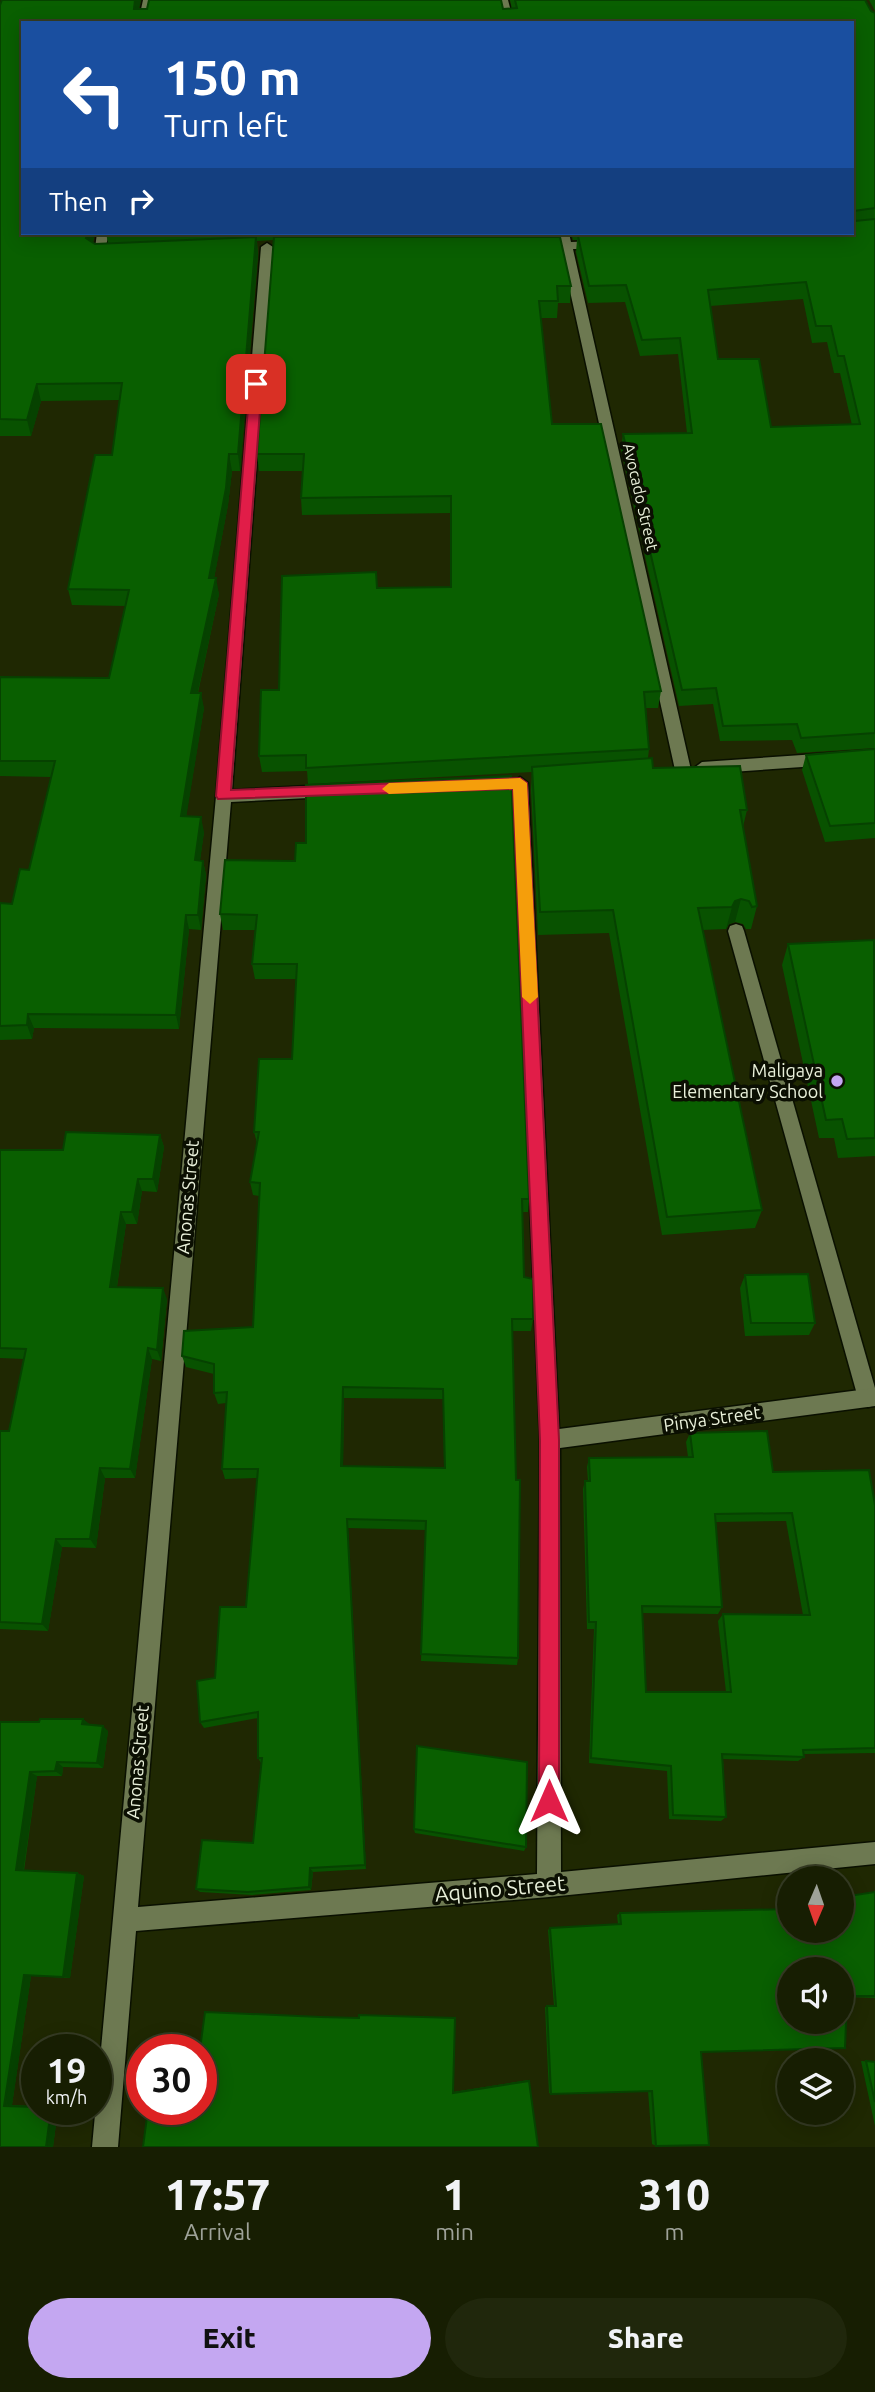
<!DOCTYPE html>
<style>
:root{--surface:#171e02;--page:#20270c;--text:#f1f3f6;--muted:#9ea299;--line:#363c24;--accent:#c4a7f1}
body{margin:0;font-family:Ubuntu,sans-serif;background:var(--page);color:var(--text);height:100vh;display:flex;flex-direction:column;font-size:26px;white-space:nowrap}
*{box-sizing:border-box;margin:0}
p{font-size:23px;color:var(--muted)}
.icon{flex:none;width:38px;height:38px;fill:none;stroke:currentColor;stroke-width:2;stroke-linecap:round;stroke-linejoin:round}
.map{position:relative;height:2147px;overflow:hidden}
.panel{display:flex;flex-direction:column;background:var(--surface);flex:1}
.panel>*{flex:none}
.hud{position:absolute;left:21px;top:21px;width:833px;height:214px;border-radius:0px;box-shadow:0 4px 18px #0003,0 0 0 2px var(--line);background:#1a4fa0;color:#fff;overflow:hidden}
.needle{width:46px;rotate:182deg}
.fabs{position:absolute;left:777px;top:1866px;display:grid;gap:14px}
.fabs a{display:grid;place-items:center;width:77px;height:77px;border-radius:50%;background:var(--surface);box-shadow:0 4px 18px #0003,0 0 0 2px var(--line);font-size:35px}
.speed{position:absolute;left:21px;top:2034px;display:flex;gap:14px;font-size:35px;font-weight:700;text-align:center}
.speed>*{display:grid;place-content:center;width:91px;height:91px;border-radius:50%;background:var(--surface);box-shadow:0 4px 18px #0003,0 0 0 2px var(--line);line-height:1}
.speed small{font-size:18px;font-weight:400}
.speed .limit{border:10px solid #d22;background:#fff;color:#111}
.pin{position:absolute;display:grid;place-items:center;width:60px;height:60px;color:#fff;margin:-30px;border-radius:14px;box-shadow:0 4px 10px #0006}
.me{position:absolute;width:77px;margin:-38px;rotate:0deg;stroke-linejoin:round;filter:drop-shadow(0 0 5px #0008)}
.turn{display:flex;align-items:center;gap:24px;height:147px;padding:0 28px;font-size:32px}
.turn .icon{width:91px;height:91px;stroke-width:2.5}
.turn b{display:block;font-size:49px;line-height:60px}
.then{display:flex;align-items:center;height:66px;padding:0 28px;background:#0003;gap:14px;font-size:26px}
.eta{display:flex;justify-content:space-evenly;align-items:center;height:119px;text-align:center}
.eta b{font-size:42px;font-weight:800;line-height:49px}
.primary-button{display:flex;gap:14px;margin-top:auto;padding:14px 28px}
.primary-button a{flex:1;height:80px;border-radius:42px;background:var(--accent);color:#111;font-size:28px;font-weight:800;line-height:80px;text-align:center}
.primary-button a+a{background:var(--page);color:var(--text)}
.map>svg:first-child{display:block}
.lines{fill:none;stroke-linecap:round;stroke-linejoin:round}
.lane-casing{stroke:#0a1000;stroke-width:3}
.street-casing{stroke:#0a1000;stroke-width:3}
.lane{fill:#6d7951;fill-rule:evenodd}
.street{fill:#6d7951;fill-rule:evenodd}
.wall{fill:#085200;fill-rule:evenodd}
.shaded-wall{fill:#064200}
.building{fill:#095f00;stroke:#064200;stroke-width:2;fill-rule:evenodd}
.route{fill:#e11d48;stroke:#92132f;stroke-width:2}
.slow{fill:#f59e0b}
.poi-dot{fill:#c4a7f1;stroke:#0b0f02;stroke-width:2.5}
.labels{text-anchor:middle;stroke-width:7;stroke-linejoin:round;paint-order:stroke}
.far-street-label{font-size:16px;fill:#e9f0da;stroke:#0b0f02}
.poi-label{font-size:18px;fill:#e9f0da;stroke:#0b0f02;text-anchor:end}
.street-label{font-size:18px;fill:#e9f0da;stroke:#0b0f02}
.near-street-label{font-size:21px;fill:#e9f0da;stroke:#0b0f02}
</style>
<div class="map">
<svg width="875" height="2147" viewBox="0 0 875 2147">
<rect width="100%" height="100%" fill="#1f2802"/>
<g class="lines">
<g class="lane-casing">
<path id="lane" d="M736 924 742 926 744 931 875 1388V1405L868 1407 861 1405 858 1398 728 931 730 926Z"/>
</g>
<g class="street-casing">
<path id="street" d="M143 0H153L148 23H138Z
M498 0H508L514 23H504Z
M97 233H109L105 250 116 252V256H94Z
M557 233H569L571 242 598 241 604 245 598 249H573L691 770 683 776 675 770 561 250 539 251 533 247 539 243H559Z
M267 243 273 247 232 790 328 785 336 791 328 797 231 802 138 1907 537 1874 540 1440 512 783 520 777 528 783 559 1429 875 1388V1406L560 1448 561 1872 875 1842V1864L549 1897 136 1931 118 2147H92L216 796 261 247Z
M875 750V762L702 774 694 768 702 762Z"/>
</g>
<use href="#lane" class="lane"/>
<use href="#street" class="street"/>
</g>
<path class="wall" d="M510 0H865L871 11 875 13V748L797 753 792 740 720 741 713 704 679 706 621 450 623 434 687 433 678 354 640 356 625 302 588 303 576 252 577 240H573L571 233H852V23H23L95 233 93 242 95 244 108 243 106 233H557V237L571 286 570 303H558L557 318H541L552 424 661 691 658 708H646L649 749 648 758 653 768 747 810 743 827 757 906 751 929H746L743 924 735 922 729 924 726 929 702 930 762 1210 755 1228 662 1235 609 933 538 935 531 790 532 772 308 784 307 771 262 772 259 756 279 690 377 588 450 587 451 513 302 515 301 498 303 471H259L257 454 274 240 257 241 258 254 240 471H232L228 505 214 578 219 594 198 693 204 708 186 816 204 832 200 860 203 861 206 875 201 930 189 929 179 1029 34 1028 32 1039 0 1040V903L12 904 29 870 51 777 0 776V677L109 678 126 606 72 605 68 589 112 455 120 400 41 401 31 436H0V5L139 9H512ZM803 299 812 343 827 342 834 373H840L852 425 771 427 718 359 710 306Z
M869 0H875V11Z
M875 749V838L825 842 802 770 806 755Z
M225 860 529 1199 528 1212H522L524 1277 533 1319 531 1331H512L518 1658 517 1665 421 1661 426 1530 348 1528 366 1869 313 1872 311 1890 252 1895 200 1892 196 1889 253 1843 261 1763 258 1758V1718L204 1728 200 1722 215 1678 246 1607 257 1478 225 1479 222 1469 226 1403 218 1404 214 1393V1374L186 1367 182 1356 253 1327 260 1196 253 1195 250 1182 257 1143 254 1132 292 1059 296 979H255L252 964 255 930H223L220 914ZM344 1398 443 1399 444 1468 343 1466Z
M875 943V1156L838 1158 834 1138H819L782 965 788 944Z
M160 1135 164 1147 157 1192 142 1191 137 1224H126L117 1287 167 1299 161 1361 152 1359 135 1478H105L96 1548 62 1547 48 1631 0 1629V1431H9L24 1359 0 1358V1150H63Z
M745 1275 815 1323 809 1335 745 1336 740 1288Z
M690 1433 773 1472 875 1505V1753L804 1754V1757L798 1761 723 1759 726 1817 721 1821 669 1819 667 1771 589 1763 594 1629H587L583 1489 585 1481H588L587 1467 589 1458 688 1457 686 1442ZM786 1521 803 1615 723 1614 718 1621 726 1692H646L642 1613 718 1614 722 1607 716 1522Z
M83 1719 89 1724 108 1731 103 1768 63 1767 62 1776H37L24 1871 77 1873 84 1876 70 1978 31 1976 12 2105 37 2106V2109H58L53 2147H0V1722H39Z
M414 1829 526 1847 524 1851 415 1833Z
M875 1892V1998L846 1997 701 2052 656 2146 652 2144 648 2091 551 2094 549 2093 545 2007 554 2006 548 1930 550 1928 618 1924 617 1915 620 1913 789 1930Z
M861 2061 875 2062V2126Z
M528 2080 529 2081 538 2147 453 2092Z"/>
<path class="shaded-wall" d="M135 0H141L136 23 134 9Z
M88 233H95L90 255 86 238Z
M256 237 258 254 240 471 238 454Z
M37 384 41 401 31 436 27 420Z
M229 454 232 471 228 505 211 595 209 578Z
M216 578 219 594 194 709 191 693Z
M201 693 204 708 184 831 181 816Z
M201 817 204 832 198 875 195 860Z
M203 861 206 875 201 930 198 915Z
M741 899 735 922 729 924 726 929 732 907 735 901Z
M186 915 189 929 179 1029 176 1015Z
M28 1014 34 1028 32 1039 27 1025Z
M160 1135 164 1147 157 1192 153 1179Z
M138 1179 142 1191 137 1224 132 1212Z
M121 1212 126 1224 115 1299 110 1287Z
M163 1288 167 1299 161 1361 157 1350Z
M148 1348 152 1359 135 1478 130 1469Z
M343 1387 344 1398 343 1475 341 1466Z
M100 1468 105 1478 96 1548 90 1539Z
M347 1519 348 1528 366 1869 365 1865Z
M56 1539 62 1547 48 1631 42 1624Z
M83 1719 89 1724H82Z
M103 1726 108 1731 103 1768 97 1763Z
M57 1762 63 1767 62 1776 55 1771Z
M30 1772 37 1776 23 1873 16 1870Z
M310 1868 313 1872 311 1890 309 1887Z
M77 1873 84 1876 70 1978 63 1977Z
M24 1975 31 1976 12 2105 4 2106Z
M51 2109H58L53 2147H46Z"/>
<path class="building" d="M2 0H135L134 9H147L149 0H501L503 9 517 8 515 0H865L871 11 875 13V208L854 211 852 212V23H23V233H88L86 238 95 244 256 237 238 454H229L226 488 209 578H216L191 693H201L181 816 201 817 195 860 203 861 198 915H186L176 1015 28 1014 27 1025 0 1026V903L12 904 20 869 29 870 55 761H0V677L109 678 129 590 68 589 95 455H112L122 383 37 384 27 420 0 419V5Z
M852 219 855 221 875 219V733L801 738 797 724 723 726 716 688 682 690 623 434 692 433 680 338 642 340 626 285 589 286 578 236 635 233H852ZM806 282 816 326H831L838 356H844L860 424 771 427 759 359H718L708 290Z
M274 237H560L571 286H557L558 301H539L552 424H601L661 691 644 692 649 749 306 768V755L259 756 261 690H279L282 576 376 572 377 588 451 587V496L301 498 304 454H257Z
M875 749V823L830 826 806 755Z
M652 758 653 768 740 766 747 810H740L757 906 752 907 749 901 741 899 735 901 732 907 698 908 762 1210 667 1217 613 910 540 912 532 767Z
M511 776 529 1199H522L524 1277 533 1279V1319H512L516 1480H520L518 1658 421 1654 426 1521 347 1519 365 1865 310 1868 309 1887 248 1892 196 1889 202 1840 253 1843 262 1758H258V1712L200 1722 197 1681 215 1678 220 1607H246L258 1469H222L227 1392 214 1393V1364L182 1356 184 1331 253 1327 260 1183 250 1182 259 1132H254L259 1059H292L297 964H252L257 915 220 914 225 860 295 861 296 843H306V785ZM343 1387 443 1389 445 1468 341 1466Z
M874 940 875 1138 847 1139 842 1119 826 1120 788 944Z
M66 1132 160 1135 153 1179H138L132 1212H121L110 1287 163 1288 157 1350 148 1348 130 1469 100 1468 90 1539H56L42 1624 0 1622V1431H9L26 1349 0 1348V1150H63Z
M808 1274 815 1323H751L745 1275Z
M767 1431 773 1472 869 1470 875 1505V1748L803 1750 804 1757 722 1754 726 1817 673 1815 671 1766 591 1758 596 1622H589L585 1481H590L589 1458 693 1457 690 1433ZM792 1513 810 1615 723 1614 731 1692H646L642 1606 722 1607 715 1514Z
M40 1719H83L82 1724 103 1726 97 1763 57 1762 55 1771 30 1772 16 1870 77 1873 63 1977 24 1975 4 2106 37 2107V2109H51L46 2147H0V1722H39Z
M417 1746 527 1762 526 1847 414 1829Z
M875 1892V1996H847L845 2048 701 2052 709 2145 656 2146 652 2091 551 2094 547 2006H556L550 1928 621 1924 620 1913 789 1909V1930H842V1897ZM789 1969H842V2021H789Z
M205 2012 321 2017 359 2018V2015L455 2018 453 2093 529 2081 538 2147H143L148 2109H201V2049H200Z
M866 2061 875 2062V2102Z"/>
<path class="route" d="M256 381 262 384 231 790 520 778 527 783 559 1440V1801L556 1809 549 1812 542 1809 539 1801 540 1440 513 789 218 799 216 796 250 384Z"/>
<path class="slow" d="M520 778 527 783 538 997 530 1004 522 997 513 789 389 794 382 789 389 783Z"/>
<circle class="poi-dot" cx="837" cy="1081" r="7"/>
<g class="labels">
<g class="far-street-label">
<text transform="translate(641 497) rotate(77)" y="6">Avocado Street</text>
</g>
<g class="poi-label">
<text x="823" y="1077">Maligaya<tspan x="823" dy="21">Elementary School</tspan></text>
</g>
<g class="street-label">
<text transform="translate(188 1197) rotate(-85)" y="6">Anonas Street</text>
<text transform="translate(712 1419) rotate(-8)" y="6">Pinya Street</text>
<text transform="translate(138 1762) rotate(-85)" y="6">Anonas Street</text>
</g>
<g class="near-street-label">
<text transform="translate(500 1889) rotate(-5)" y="7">Aquino Street</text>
</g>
</g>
</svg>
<div class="fabs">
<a><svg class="needle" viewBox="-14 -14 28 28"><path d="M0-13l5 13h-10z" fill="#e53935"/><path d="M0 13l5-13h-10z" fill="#9ea299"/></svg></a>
<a><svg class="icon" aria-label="sound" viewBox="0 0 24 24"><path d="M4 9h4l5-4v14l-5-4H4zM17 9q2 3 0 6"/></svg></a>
<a><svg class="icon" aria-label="layers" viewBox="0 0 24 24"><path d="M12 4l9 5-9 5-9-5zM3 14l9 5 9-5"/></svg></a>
</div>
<div class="speed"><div>19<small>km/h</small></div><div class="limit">30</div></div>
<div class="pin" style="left:256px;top:384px;background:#d93025"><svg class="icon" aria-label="arrive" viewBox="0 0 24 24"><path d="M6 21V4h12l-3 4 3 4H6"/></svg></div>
<svg class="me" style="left:549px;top:1801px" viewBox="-20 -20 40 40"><path d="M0-17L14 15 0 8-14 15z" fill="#e11d48" stroke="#fff" stroke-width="4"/></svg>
<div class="hud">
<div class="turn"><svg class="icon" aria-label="left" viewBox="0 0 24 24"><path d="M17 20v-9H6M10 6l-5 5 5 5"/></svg><div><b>150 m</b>Turn left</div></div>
<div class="then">Then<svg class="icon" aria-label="right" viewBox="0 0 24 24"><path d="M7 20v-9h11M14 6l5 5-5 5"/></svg></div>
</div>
</div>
<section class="panel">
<div class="eta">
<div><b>17:57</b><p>Arrival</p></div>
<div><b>1</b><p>min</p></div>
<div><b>310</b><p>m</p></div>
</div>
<div class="primary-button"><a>Exit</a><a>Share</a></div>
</section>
